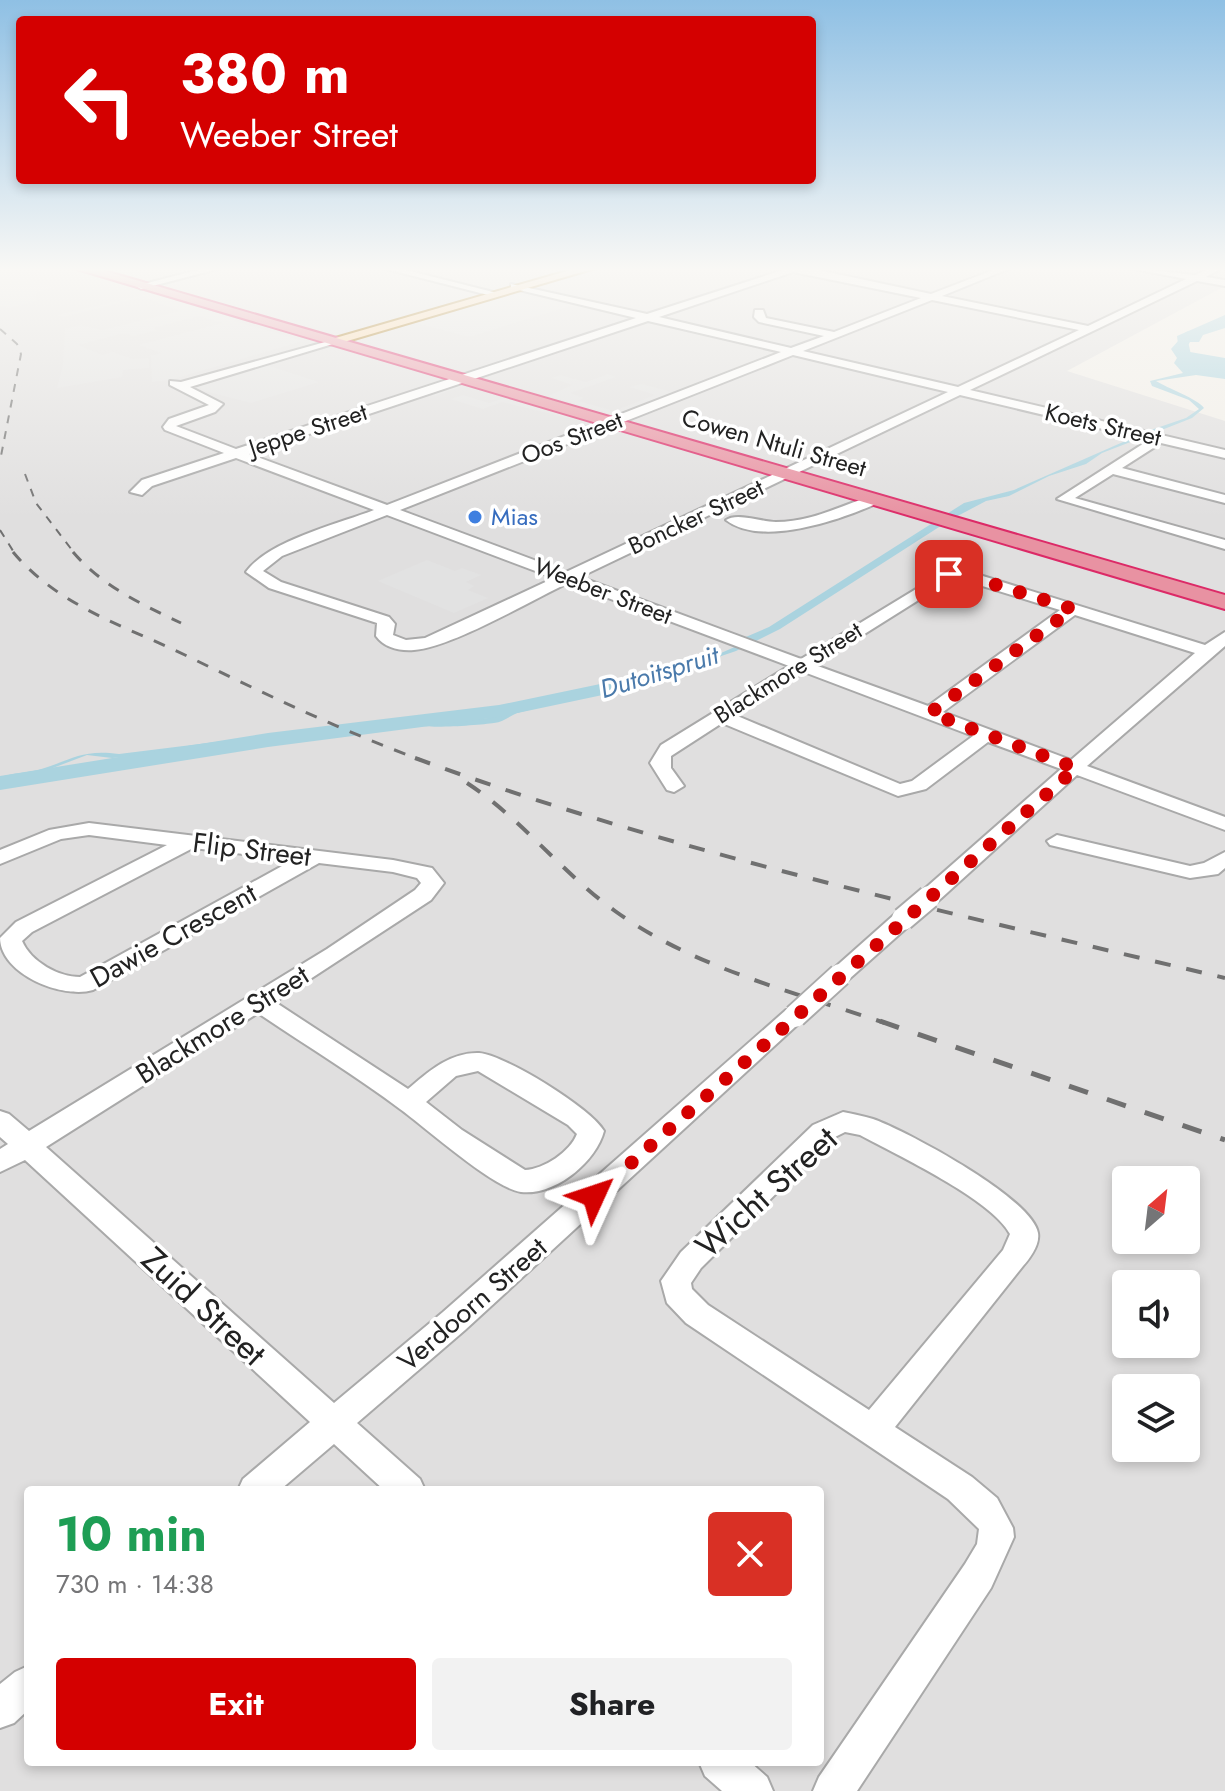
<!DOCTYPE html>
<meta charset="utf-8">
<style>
:root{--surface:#fff;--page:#f2f2f2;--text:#202124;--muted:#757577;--accent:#d40000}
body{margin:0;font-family:Jost,sans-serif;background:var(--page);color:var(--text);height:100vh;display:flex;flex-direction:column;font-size:30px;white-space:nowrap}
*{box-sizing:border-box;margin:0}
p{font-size:26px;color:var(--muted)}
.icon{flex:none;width:44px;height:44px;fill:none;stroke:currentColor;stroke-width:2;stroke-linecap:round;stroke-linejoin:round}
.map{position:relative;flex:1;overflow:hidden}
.panel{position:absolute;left:24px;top:1486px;width:800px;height:280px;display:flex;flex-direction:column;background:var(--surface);border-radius:8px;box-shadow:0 4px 12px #0003}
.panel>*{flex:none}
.banner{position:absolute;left:16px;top:16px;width:800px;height:168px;border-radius:8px;box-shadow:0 4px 12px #0003;background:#d40000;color:#fff;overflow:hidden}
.needle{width:52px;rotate:28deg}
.tools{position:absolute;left:1112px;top:1166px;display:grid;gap:16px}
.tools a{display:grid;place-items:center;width:88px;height:88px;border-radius:8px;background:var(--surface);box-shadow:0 4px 12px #0003;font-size:40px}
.pin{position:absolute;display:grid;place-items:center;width:68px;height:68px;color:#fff;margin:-34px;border-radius:16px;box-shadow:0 4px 12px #0006}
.me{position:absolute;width:88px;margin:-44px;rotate:48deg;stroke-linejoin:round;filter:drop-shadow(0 0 6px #0008)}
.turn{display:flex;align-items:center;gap:28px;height:168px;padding:0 32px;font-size:36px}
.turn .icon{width:104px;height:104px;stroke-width:2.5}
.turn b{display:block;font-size:56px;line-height:68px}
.round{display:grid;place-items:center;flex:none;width:84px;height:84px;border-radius:8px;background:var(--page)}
.head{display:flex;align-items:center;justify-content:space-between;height:136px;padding:0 32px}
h1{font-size:48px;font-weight:700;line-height:60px;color:#1e9e55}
.cta{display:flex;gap:16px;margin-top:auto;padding:16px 32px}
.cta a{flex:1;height:92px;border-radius:8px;background:var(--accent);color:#fff;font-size:32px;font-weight:700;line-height:92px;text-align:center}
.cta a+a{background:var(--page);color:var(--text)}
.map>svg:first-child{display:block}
.residential{fill:#e0dfdf;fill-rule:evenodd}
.parking{fill:#e2e2e2}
.water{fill:#aad3df}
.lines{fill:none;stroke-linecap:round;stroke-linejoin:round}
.river{fill:#aad3df;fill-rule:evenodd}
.minor-casing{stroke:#a9a9a9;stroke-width:4}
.major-casing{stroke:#a06b00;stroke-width:4}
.highway-casing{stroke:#dc2a67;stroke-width:4}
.minor{fill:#fff;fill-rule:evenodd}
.major{fill:#fcd6a4;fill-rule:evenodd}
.highway{fill:#e892a2;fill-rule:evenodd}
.rail-far3{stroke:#707070;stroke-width:2;stroke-dasharray:8 8;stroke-linecap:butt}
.rail-far2{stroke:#707070;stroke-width:3;stroke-dasharray:12 12;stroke-linecap:butt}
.rail-far1{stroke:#707070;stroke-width:4;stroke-dasharray:16 16;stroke-linecap:butt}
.rail{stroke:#707070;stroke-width:5;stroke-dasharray:20 20;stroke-linecap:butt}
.minor-bridge-casing{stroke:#a9a9a9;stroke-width:26;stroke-linecap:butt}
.minor-bridge{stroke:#fff;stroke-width:22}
.route{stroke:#d40000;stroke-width:14;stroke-dasharray:0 25.2}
.shop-dot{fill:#3f7fe0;stroke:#fff;stroke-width:3}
.labels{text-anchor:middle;stroke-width:7;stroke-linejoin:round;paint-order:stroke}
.far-street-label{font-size:24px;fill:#222;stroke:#fff}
.far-shop-label{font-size:24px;fill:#366cbe;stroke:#fff;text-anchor:start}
.far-water-label{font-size:26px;font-style:italic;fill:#4a7aab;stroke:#fff}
.street-label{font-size:28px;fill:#222;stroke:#fff}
.near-street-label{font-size:34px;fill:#222;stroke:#fff}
</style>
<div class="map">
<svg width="1225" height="1791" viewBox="0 0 1225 1791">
<rect width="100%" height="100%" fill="#f2efe9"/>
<path class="residential" d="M0 267H1225V286L1067 371 1225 421V1791H0ZM1126 1180H1186V1240H1126ZM1126 1284H1186V1344H1126ZM1126 1388H1186V1448H1126ZM28 1490H820V1762H28Z"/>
<path class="parking" d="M0 272H4L52 287 36 293V301L8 308 0 305Z
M152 293 236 319 234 321 303 341 170 380 152 382 151 356 161 353 139 345 222 323 199 316 153 328 157 330 133 336 124 333 78 345 102 355 113 352 132 359 149 358V368L123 370 122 377 57 388 63 365 65 329 80 325 102 330 180 311 143 297 64 317 57 315Z
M516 294 574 305 469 337 416 323Z
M266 365 319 382 251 403 201 390 200 385Z
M608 374 616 377 570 393 584 398 578 401 614 411 655 395 630 387 641 384 680 394 618 416 548 396 572 385 551 378 560 375 586 382Z
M464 382 601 421 593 424 502 402 483 409 451 399 463 395 489 403 505 398 466 385 435 396 427 394Z
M427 560 455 571 462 568 481 575 466 582 474 586 468 590 488 598 454 613 378 581Z"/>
<path class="water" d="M1225 322V328L1203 335 1199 342H1190L1187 347 1190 352 1225 358V379L1196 375 1156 381C1167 388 1198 399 1204 408L1192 418 1149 435 1142 433 1186 418 1199 409 1189 400 1152 386 1150 381 1183 373 1174 363 1177 358 1171 349 1186 332Z
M1139 435 1146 436 1102 453 1086 464 1049 476 1009 496 986 501 950 520 780 629 736 651 674 672 517 713C510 716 503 722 494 723 481 725 428 729 419 725L488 718 721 653 737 646 741 639 769 627 964 503 1014 490Z
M264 736 265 744 112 758 87 755 37 774 0 780V777C13 773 25 773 38 770 72 760 81 749 119 754Z"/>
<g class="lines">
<path class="river" d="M1225 315V324L1188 341 1191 355 1225 365V373L1202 369 1180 360 1177 336Z
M605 683 616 689 612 693 499 717 268 747 0 790V776L268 733 499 705Z"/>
<g class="minor-casing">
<path id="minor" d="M209 267H225L141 289 136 286Z
M378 267H394L501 294 496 297Z
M782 267H804L931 294 1001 267H1013L942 296 1088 326 1186 279 1123 267 1195 275 1213 267H1224L1206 277 1225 280V286L1197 281 970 390 1225 450V458L1161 443 1122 468 1225 495V503L1113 474 1075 498 1225 540V549L1057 499 1149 440 960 395 580 577 801 659 949 569 970 572 1205 645 1225 632V646L1087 766 1225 817V830L1077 775 937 902H921L918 897 921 892 1061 769 988 742 926 789 898 796 722 723 671 756V768L684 786 674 792 667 790 650 763 661 745 789 666 568 583C530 601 452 647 414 650 399 651 385 648 376 636L377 623 269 588 246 572C268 541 338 524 374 510L236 458 152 486 142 495 130 492 142 480 224 453 165 430 163 427 169 419 209 405 170 385V381L181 382 336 339V343L190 387 223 404 215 412 176 426 236 449 636 318 511 288V284L647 314 783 270ZM793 272 921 298 834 332 766 318 763 310H755L754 317 759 322 824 336 791 348 659 317ZM932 300 1079 330 958 387 803 351ZM648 321 781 352 387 505 249 454ZM793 355 948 392 566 572 400 510ZM387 515 554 578 425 638 406 640 393 635 395 624 389 617 281 582 263 571 282 556ZM952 579 963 580 1060 610 928 706 815 665ZM1075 615 1195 653 1071 760 943 712ZM804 672 973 736 912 781 900 784 735 715Z
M875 495 880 496V502C843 519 762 548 726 520 737 512 761 522 776 522 813 522 841 505 875 495Z
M89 823 393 860 432 868 444 883 431 900 275 1002 408 1089C428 1072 450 1052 479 1053 505 1055 591 1108 604 1131 596 1162 555 1196 521 1192 493 1188 425 1127 400 1109 355 1075 305 1045 258 1013L46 1147 334 1403 443 1312 786 1010H804L807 1016 465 1330 357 1423 420 1479 425 1490H384L334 1444 280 1490H238L243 1479 310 1422 25 1160 0 1172V1149L8 1144 0 1137V1111L9 1114 29 1131 327 949 415 890 421 883 417 878 393 872 319 863 93 990C63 999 1 975 0 938L16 922 167 845 89 835 61 839 0 864V850L49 830ZM193 848 293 860 80 977C59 977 31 962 22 941L32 932ZM478 1071 568 1125 577 1134C570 1152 544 1169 525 1170L462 1130 426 1102 456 1076Z
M1057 835 1190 866 1204 863 1225 852V868L1218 874 1190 878 1050 845 1047 841Z
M903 912 911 914 914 919 911 924 848 980H832L828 975 832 970 895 914Z
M843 1112C853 1114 864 1116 873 1119 907 1131 1032 1198 1038 1233 1040 1245 1030 1258 1023 1266L895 1427 972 1477 997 1498 1013 1528 1014 1537 991 1588 857 1791H813L819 1777 965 1564 977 1544 979 1529 948 1499 686 1323 667 1303 661 1281 681 1252 813 1125ZM845 1132 860 1135C897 1155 991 1199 1010 1234L1003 1250 869 1410 708 1305 692 1289 691 1283 701 1268 831 1139Z
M28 1666V1710L14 1723 0 1728V1684L15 1672Z
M699 1762H750L767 1777 773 1791H722L705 1776Z"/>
</g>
<g class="major-casing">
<path id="major" d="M581 267H599L337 344 325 341Z"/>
</g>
<g class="highway-casing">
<path id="highway" d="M70 267H91L1225 595V609Z"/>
</g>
<use href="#minor" class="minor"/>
<use href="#major" class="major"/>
<use href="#highway" class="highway"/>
<path class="rail-far3" d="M0 329 17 344 21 354 0 461
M25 474 36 503 75 554
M0 530 15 554"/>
<path class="rail-far2" d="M13 552C58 606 125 626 185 655 263 693 340 730 421 760
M73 552C102 586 141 604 181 623"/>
<path class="rail-far1" d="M415 758C678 855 953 913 1225 978
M467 783C522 819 562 873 615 911 694 968 794 992 885 1023"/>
<path class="rail" d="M880 1021 1225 1140"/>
<g class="minor-bridge-casing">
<path id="minor-bridge" d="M903 919 929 897
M795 1016 840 975"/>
</g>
<use href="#minor-bridge" class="minor-bridge"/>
</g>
<linearGradient id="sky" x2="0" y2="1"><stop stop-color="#8fc0e4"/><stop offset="0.52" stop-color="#f9f8f5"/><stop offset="1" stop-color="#f9f8f5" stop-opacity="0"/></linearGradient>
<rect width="1225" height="518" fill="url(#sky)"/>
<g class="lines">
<path class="route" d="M594 1196 1076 768 930 713 1073 609 965 575 949 574"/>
</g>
<circle class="shop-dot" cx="475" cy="517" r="8"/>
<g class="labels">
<g class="far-street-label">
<text transform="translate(1103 425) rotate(13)" y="8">Koets Street</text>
<text transform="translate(308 430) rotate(-18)" y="8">Jeppe Street</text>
<text transform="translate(572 438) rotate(-21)" y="8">Oos Street</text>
<text transform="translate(774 443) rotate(16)" y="8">Cowen Ntuli Street</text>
<text transform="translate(696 517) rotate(-25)" y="8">Boncker Street</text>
<text transform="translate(603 591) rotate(21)" y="8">Weeber Street</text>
<text transform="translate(788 673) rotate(-32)" y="8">Blackmore Street</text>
</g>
<g class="far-shop-label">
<text x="491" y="525">Mias</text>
</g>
<g class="far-water-label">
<text transform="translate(659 672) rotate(-17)" y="9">Dutoitspruit</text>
</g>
<g class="street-label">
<text transform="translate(252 849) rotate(7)" y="10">Flip Street</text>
<text transform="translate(173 935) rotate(-29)" y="10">Dawie Crescent</text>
<text transform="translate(222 1024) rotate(-32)" y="10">Blackmore Street</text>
<text transform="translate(472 1304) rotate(-41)" y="10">Verdoorn Street</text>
</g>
<g class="near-street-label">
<text transform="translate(766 1192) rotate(-42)" y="12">Wicht Street</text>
<text transform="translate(204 1306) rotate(43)" y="12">Zuid Street</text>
</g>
</g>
</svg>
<div class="tools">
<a><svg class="needle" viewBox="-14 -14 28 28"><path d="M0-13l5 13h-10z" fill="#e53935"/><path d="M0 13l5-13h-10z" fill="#757577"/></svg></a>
<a><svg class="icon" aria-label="sound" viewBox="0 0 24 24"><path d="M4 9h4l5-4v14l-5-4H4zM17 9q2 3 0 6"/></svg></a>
<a><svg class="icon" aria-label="layers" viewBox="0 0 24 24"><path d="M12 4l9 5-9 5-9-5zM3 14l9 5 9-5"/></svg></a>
</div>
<div class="pin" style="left:949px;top:574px;background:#d93025"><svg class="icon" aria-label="arrive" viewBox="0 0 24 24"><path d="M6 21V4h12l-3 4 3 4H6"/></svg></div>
<svg class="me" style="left:594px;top:1196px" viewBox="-20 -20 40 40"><path d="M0-17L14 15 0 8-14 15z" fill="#d40000" stroke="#fff" stroke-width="4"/></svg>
<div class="banner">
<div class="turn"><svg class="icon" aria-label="left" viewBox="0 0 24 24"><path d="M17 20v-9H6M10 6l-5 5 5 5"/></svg><div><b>380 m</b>Weeber Street</div></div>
</div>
<section class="panel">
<div class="head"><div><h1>10 min</h1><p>730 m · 14:38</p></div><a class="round" style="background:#d93025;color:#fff"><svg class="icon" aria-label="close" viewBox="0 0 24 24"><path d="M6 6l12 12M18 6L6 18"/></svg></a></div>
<div class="cta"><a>Exit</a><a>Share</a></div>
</section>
</div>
